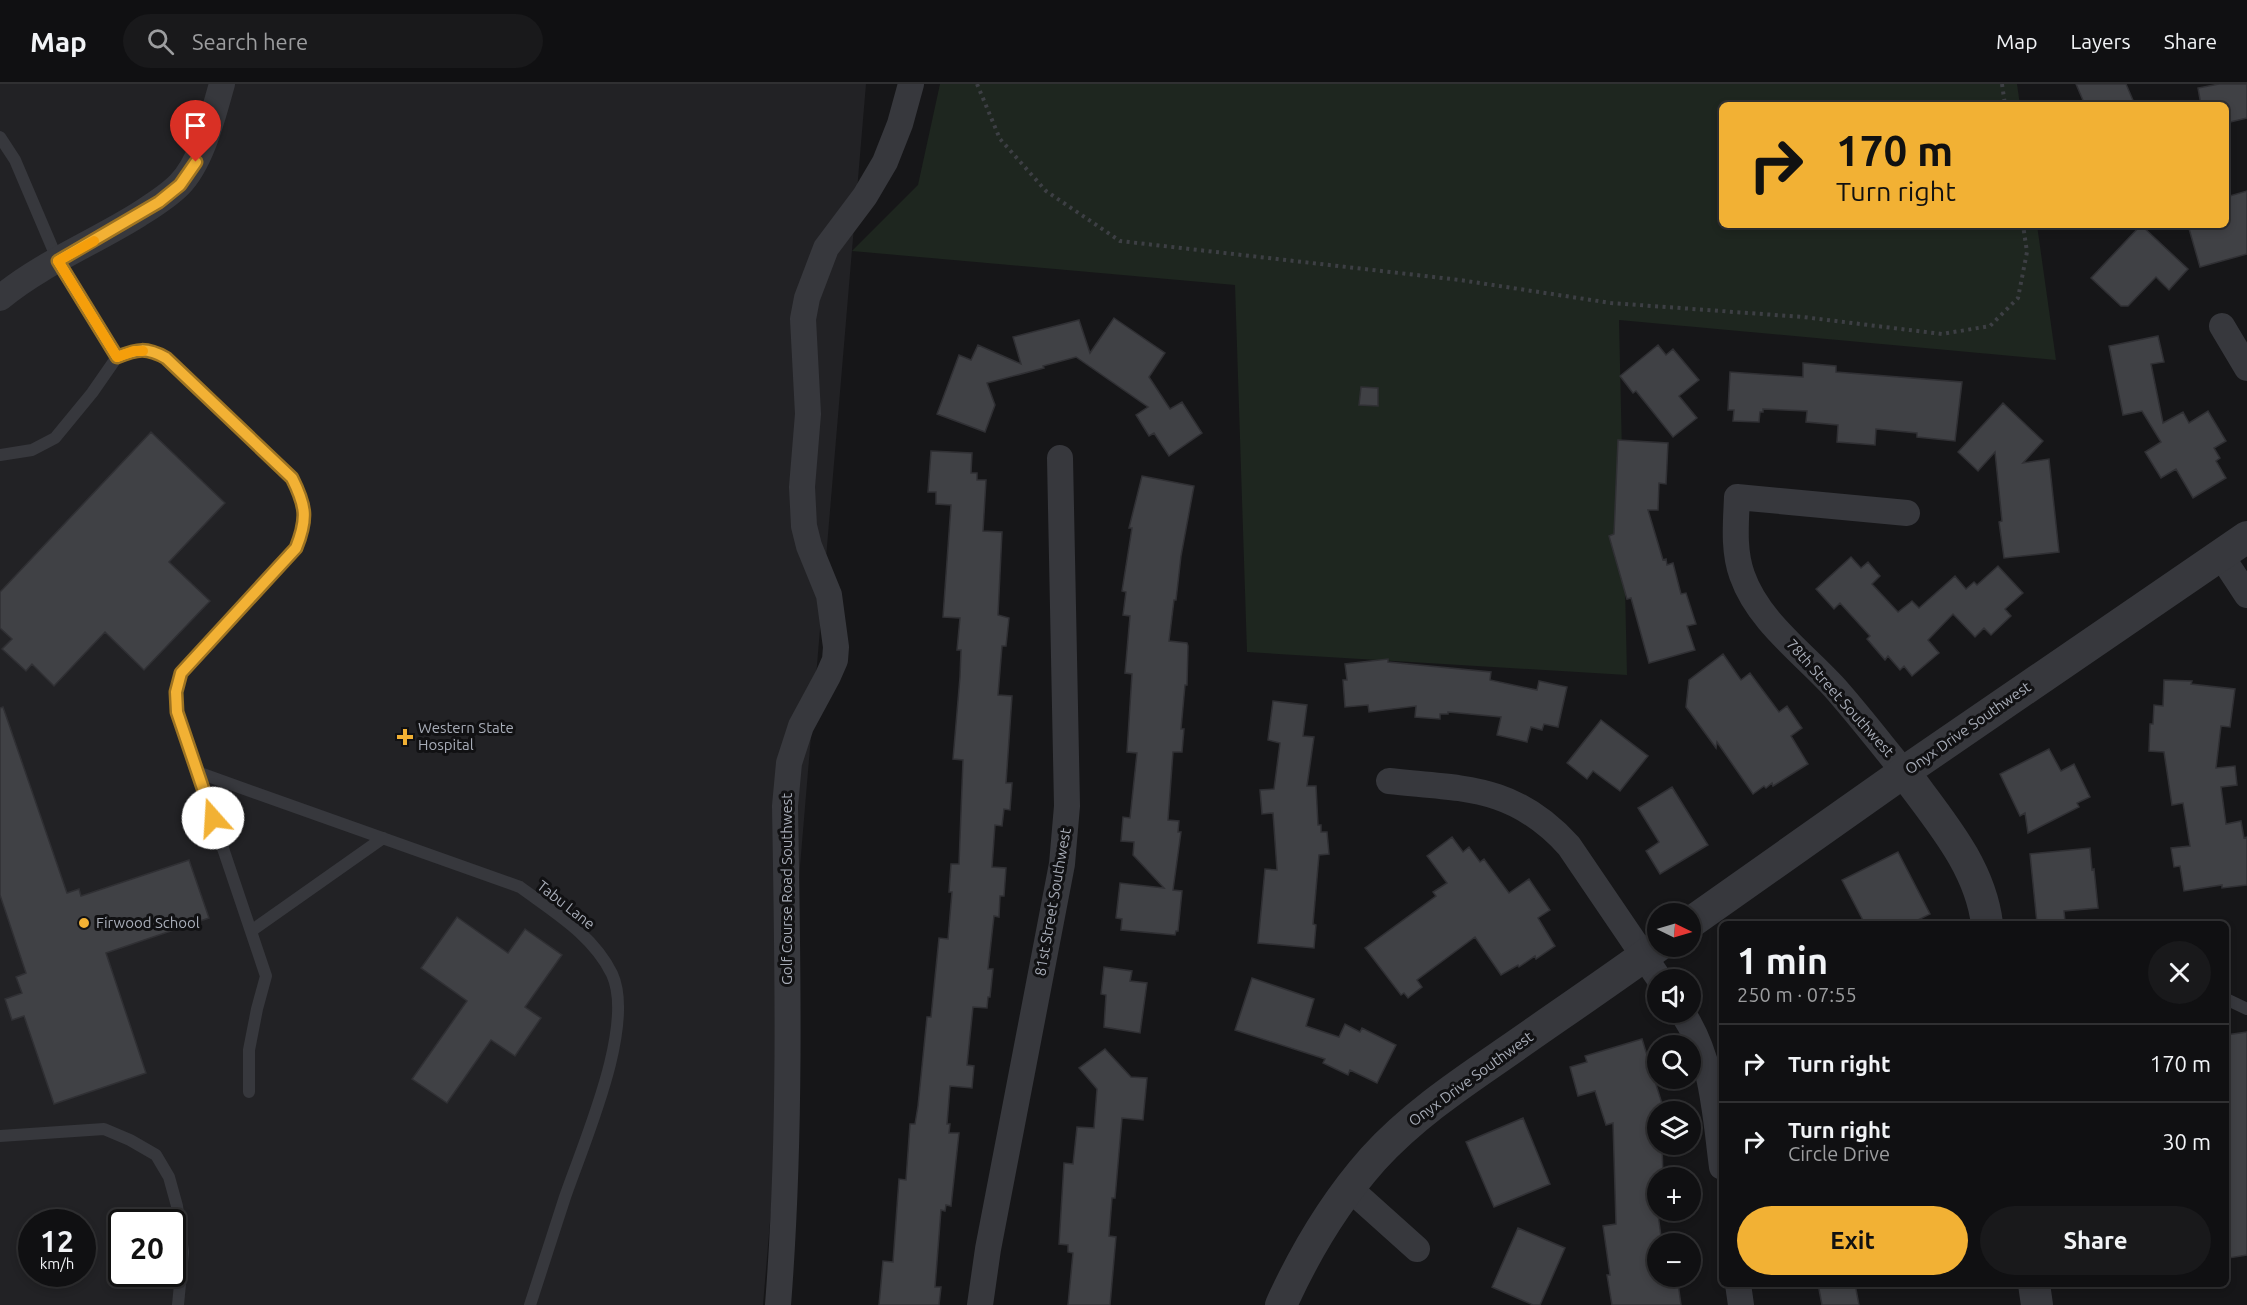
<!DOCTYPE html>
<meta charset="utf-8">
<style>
:root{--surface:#101012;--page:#19191b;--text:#f1f3f6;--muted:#9c9d9f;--line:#303032;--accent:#f2b134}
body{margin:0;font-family:Ubuntu,sans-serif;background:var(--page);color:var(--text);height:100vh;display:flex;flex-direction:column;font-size:22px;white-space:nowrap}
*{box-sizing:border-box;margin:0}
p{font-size:20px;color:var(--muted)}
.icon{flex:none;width:33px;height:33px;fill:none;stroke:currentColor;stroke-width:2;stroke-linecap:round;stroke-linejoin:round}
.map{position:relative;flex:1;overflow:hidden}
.side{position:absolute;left:1719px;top:837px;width:510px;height:366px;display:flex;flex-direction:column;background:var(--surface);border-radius:9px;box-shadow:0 3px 9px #0003,0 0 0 2px var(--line)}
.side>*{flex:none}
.top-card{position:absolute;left:1719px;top:18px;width:510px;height:126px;border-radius:9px;box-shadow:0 3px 9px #0003,0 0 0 2px var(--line);background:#f2b134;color:#111;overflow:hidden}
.needle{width:39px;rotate:95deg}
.controls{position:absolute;left:1647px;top:819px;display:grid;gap:12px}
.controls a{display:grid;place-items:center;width:54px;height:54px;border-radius:50%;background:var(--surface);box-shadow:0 3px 9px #0003,0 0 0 2px var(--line);font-size:30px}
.speed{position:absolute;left:18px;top:1125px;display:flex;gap:12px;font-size:30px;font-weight:700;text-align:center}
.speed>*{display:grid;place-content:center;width:78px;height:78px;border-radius:50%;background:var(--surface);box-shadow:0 3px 9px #0003,0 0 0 2px var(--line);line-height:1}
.speed small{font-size:15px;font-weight:400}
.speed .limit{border:3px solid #111;border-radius:9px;background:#fff;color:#111}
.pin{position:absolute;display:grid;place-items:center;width:51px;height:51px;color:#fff;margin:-62px -26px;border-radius:50% 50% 50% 0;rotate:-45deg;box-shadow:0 0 6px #0007}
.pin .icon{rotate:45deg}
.me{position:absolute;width:66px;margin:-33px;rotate:341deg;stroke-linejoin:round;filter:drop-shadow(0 0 4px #0008)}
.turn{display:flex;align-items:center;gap:21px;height:126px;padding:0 18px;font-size:27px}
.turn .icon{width:78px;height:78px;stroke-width:2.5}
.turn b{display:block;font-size:42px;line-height:51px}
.round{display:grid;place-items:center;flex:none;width:63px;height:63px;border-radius:32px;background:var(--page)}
.head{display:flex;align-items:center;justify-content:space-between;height:102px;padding:0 18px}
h1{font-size:36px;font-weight:600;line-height:45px}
.button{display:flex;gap:12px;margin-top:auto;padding:12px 18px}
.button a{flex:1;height:69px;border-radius:36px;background:var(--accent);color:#111;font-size:24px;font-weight:600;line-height:69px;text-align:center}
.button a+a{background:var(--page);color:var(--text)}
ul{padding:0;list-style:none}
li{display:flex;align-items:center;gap:18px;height:78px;padding:0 18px;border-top:2px solid var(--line)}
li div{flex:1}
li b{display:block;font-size:22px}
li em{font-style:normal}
header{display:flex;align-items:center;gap:36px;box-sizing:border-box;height:84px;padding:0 30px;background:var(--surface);border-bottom:2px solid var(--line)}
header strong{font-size:28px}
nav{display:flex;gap:33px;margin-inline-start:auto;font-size:21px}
.search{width:420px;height:54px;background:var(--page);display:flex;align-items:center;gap:15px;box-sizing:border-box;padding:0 21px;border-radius:33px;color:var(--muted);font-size:22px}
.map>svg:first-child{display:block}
.built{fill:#222225;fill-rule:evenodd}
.green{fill:#1e261f}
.building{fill:#404145;stroke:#303034;stroke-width:1.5}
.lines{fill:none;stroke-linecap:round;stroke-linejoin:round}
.path{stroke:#3d3f44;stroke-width:4;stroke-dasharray:3 4.5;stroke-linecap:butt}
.service{stroke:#37383d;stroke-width:12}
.minor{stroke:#37383d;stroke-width:26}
.tertiary{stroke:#37383d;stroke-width:32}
.route-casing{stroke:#9d7322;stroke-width:15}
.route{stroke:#f2b134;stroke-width:10}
.slow{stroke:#f59e0b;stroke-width:10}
.poi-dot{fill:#f2b134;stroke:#111113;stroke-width:2}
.labels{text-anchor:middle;stroke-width:6;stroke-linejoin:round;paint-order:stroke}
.street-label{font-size:15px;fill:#a8adb8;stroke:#111113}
.poi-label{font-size:15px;fill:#a8adb8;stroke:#111113;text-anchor:start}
</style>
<header>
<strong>Map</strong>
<div class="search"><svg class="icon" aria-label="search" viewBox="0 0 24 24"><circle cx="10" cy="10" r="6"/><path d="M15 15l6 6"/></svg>Search here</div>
<nav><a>Map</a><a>Layers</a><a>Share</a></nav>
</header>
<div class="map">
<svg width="2247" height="1221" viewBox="0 0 2247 1221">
<rect width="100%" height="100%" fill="#161618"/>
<path class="built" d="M0 0H866L763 1221H0ZM32 1138H82V1190H32ZM122 1138H172V1190H122Z"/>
<path class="green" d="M940 0H2017L2020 21H1722V141H2037L2056 276 1619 236 1627 591 1247 568 1235 201 852 167 918 101Z"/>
<path class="building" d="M2076 0H2126L2135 21H2085Z
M2219 0H2247V34L2226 39V21H2201L2198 4Z
M2247 107V170L2200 183 2188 141H2226V113Z
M2141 141 2188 185 2169 206 2156 193 2128 222H2121L2091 194Z
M1114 234 1165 269 1149 293 1170 325 1182 318 1202 349 1169 372 1154 349 1149 352 1136 331 1148 323 1076 273 1043 282 1044 284 987 299 995 321 985 348 937 330 959 271 971 276 978 261 1021 280 1013 253 1079 236 1090 269Z
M2158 252 2164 278 2151 280 2163 339 2183 328 2189 339 2208 327 2226 357 2214 364 2220 374 2216 377 2226 394 2193 414 2176 385 2161 394 2145 368 2161 358 2142 327 2123 331 2109 262Z
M1658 261 1666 271 1673 265 1699 296 1679 312 1697 334 1673 353 1636 307 1633 309 1620 292Z
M1803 279 1836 282V288L1962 298 1955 357 1917 353V349L1876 345 1875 361 1837 358 1838 341 1806 338 1807 327 1763 325V328H1760L1759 338 1733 337 1734 326H1728L1730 288 1803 293Z
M1361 303 1378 304V322L1359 321Z
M2003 319 2043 357 2023 379 2049 375 2059 468 2004 474 1999 438 2002 437 1995 368 1978 387 1958 368Z
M151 348 225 419 169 478 210 517 144 586 105 548 54 602 32 580 26 587 2 565 12 555 0 544V508Z
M1618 356 1668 359 1666 400 1659 399 1658 426H1648L1663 476 1666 475 1667 481 1673 479 1681 510 1686 509 1696 540 1687 542 1695 566 1649 579 1631 514 1627 515 1609 452 1614 450Z
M931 367 972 369 971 389H977V396H986L983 447 1002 448 998 531 1009 534 1006 562H1002L998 611 1012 612 1006 699H1012L1010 726 1004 725 1002 742 995 741 992 783 1006 784 1004 812H1000L999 833 994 832 988 885H993L990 913H988L987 924 973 923 967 981 974 982 972 1004 950 1002 947 1040H950L949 1049H959L951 1122 946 1121 945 1127 941 1126 935 1203H941L939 1221H879L883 1177 893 1178 899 1095 906 1096 910 1040H915L918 1022 927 933H931L939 854 948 855 952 808H949L951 780H959L963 676 953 675 960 593 961 566H957L960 534 943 533 951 421 936 420V408H928Z
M1142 392 1194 402 1181 472 1176 516H1174L1169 557 1187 559 1188 562 1187 601H1185L1181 645H1184L1182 668H1173L1168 736 1179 737 1178 748H1181L1173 806 1182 807 1178 847H1176L1175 851 1121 846 1122 835 1116 834 1120 799 1164 804 1133 771 1134 758 1121 757 1123 733 1130 734 1137 669 1127 668 1132 590 1125 589 1130 532 1123 531 1126 508 1122 507 1132 444H1129Z
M1851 473 1861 484 1868 478 1880 492 1872 500 1898 528 1912 517 1919 524 1955 492 1966 505 1974 498 1977 501 1998 482 2023 509 2005 525 2011 532 1991 551 1984 544 1975 553 1953 530 1928 556 1939 569 1912 592 1904 582 1900 586 1888 572 1885 576 1867 555 1870 552 1840 519 1834 525 1816 505Z
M1723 570 1741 596 1750 589 1779 628 1787 622 1802 644 1791 652 1808 680 1773 702 1772 699 1766 704 1764 702 1753 710 1717 658 1716 664 1686 623 1689 596Z
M1388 575V578L1491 588 1490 596 1537 606 1539 597 1567 603 1558 643 1544 640 1542 646 1531 643 1527 658 1497 651 1501 633 1448 628V630H1440V635L1415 633 1416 622 1369 628 1368 621 1345 623 1343 596H1347L1345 580Z
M2164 596 2192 597 2191 600 2235 605 2230 643 2221 642 2216 684 2235 682 2237 701 2221 703 2226 740 2241 737 2244 754 2247 753V801L2222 804V801L2184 807 2180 782 2174 783 2171 764 2190 762 2183 719 2172 721 2164 668 2149 667 2150 640H2153L2154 621 2163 622Z
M1273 617 1307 621 1303 652 1314 653 1307 702H1316L1318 741H1321V748H1327L1329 770 1319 771 1313 840 1316 841 1314 864 1258 859 1265 785 1277 786 1273 729 1262 730 1260 706 1274 705 1280 659 1268 656Z
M3 623 67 809 79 805 81 812 189 776 209 834 106 869 146 989 54 1020 24 932 12 936 5 915 22 909 16 893 26 889 0 811V624Z
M1601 636 1648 672 1620 707 1593 687 1587 695 1567 679Z
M2049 665 2061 687 2074 680 2090 713 2077 719 2079 723 2028 749 2025 729 2020 732 2000 690Z
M1672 703 1708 761 1660 790 1646 767 1659 758 1638 724Z
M1452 753 1463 768 1469 763 1480 778 1484 775 1509 809 1529 795 1550 826 1538 834 1555 862 1536 875 1535 872 1519 883 1518 881 1501 891 1475 853 1417 896 1422 903 1408 914 1404 909 1401 911 1365 864 1436 812 1433 808 1447 799 1427 772Z
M2090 764 2092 786 2094 785 2098 824 2064 827 2065 837 2037 839 2030 770Z
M1898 768 1930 830 1910 840H1865L1842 796Z
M457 833 508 869 525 845 562 871 525 923 541 934 515 972 491 956 447 1019 412 995 467 917 421 884Z
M1104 883 1132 887 1130 897 1147 899 1140 949 1104 943 1106 911 1101 910Z
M1252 894 1314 915 1306 942 1339 953 1345 940 1360 948 1362 944 1396 961 1377 999 1350 986 1348 991 1323 979 1325 975 1235 946Z
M2247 948V1171L2229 1174 2226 1147V951Z
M1642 955 1663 1023 1658 1025V1060H1662L1663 1094H1658V1130L1662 1160H1658V1192H1677L1681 1221H1612L1607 1191H1610L1603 1142 1616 1140 1613 1039 1606 1041 1595 1007 1578 1012 1570 983 1587 978 1585 972Z
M1105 965 1131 993 1147 994 1143 1036 1122 1034 1115 1114H1112L1109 1152 1116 1153 1110 1221H1068L1073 1169 1068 1168V1161L1059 1160 1064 1079 1073 1080 1077 1043 1094 1044 1097 1005 1079 984Z
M1523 1034 1550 1100 1494 1123 1466 1058Z
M1518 1144 1565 1164 1540 1221H1533L1492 1203Z
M1818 1200H1855L1859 1221H1822Z"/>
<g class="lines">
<path class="path" d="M977 0 1000 55 1046 107 1120 157 1460 196 1611 219 1803 233 1942 250 1990 242 2018 214 2027 168 2023 141
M2002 0 2005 21"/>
<path class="service" d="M0 53 15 76 58 177 117 273 92 309 55 354 32 366 0 371
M117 273C138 265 146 263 166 275L292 395C306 423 308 434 296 464L181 589 176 608 177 628 266 892 257 925 249 966V1008
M197 688 520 803C554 828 593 851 612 890 636 942 583 1060 565 1113 553 1149 542 1185 530 1221
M251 847 383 754
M2226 915 2247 925
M0 1052 104 1045 130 1056 156 1071 169 1093 177 1122 183 1168 178 1221"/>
<path class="minor" d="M0 214C41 180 93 159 138 131 152 122 167 113 179 101 202 78 213 31 222 0
M2222 242 2247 284
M2220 470 2247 511
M1904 688C1881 660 1858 630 1834 603 1802 568 1758 537 1742 491 1733 466 1736 438 1737 413L1907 429
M1389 697C1464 705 1514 701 1569 762L1660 896
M1682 928C1713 974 1715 1030 1722 1083
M1349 1104 1417 1165
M1738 1200 1741 1221
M778 1221C791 1055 788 889 785 722L789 679 801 642 828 592 835 576 836 563 829 511 809 462 804 442 802 403 808 330 803 235 807 214 826 164 865 112 885 78 900 40 911 0
M980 1221 988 1165 1062 780 1067 722 1060 374"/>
<path class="tertiary" d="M1904 688C1938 735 1980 781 1987 840
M1690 839 1904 688 2247 453
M2034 1200 2037 1221
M1281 1221C1305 1168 1334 1119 1373 1075 1412 1032 1460 1000 1508 967 1558 932 1608 898 1658 862"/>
</g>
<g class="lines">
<g class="route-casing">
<path id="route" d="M196 78 180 101 159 118 58 177 117 273C138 265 146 263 166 274L292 394C306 422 308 434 296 464L181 589 176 608 177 628 213 734"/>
</g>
<use href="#route" class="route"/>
<path class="slow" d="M94 157 58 177 117 273 134 267H143"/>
</g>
<g class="poi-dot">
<path d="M402 644h6v6h6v6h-6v6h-6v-6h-6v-6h6z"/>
<circle cx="84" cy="839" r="6"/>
</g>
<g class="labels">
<g class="street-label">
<text transform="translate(1840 614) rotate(48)" y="5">78th Street Southwest</text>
<text transform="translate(1968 644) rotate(-35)" y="5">Onyx Drive Southwest</text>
<text transform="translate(787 805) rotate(-90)" y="5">Golf Course Road Southwest</text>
<text transform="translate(1053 818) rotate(-80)" y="5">81st Street Southwest</text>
<text transform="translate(566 821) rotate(38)" y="5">Tabu Lane</text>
<text transform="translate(1471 995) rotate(-36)" y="5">Onyx Drive Southwest</text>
</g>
<g class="poi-label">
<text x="418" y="649">Western State<tspan x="418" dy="17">Hospital</tspan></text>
<text x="96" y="844">Firwood School</text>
</g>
</g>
</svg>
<div class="controls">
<a><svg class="needle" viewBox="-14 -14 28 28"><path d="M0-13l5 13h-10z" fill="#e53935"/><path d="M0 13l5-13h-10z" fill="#9c9d9f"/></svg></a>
<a><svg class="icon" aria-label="sound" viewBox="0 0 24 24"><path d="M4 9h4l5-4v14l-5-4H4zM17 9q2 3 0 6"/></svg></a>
<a><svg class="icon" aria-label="search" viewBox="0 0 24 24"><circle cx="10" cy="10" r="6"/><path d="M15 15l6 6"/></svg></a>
<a><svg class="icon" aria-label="layers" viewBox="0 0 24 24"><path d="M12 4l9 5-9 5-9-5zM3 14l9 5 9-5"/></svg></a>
<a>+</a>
<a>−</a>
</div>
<div class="speed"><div>12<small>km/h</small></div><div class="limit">20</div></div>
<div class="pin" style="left:196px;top:78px;background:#d93025"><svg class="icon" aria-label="arrive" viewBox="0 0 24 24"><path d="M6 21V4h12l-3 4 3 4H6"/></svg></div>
<svg class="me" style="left:213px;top:734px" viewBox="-20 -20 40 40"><circle r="19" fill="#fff"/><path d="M0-13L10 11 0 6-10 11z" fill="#f2b134"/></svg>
<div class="top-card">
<div class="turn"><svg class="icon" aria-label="right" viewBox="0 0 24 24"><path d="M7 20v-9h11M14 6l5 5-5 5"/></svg><div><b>170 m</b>Turn right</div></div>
</div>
<section class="side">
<div class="head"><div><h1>1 min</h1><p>250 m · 07:55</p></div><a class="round"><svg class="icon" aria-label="close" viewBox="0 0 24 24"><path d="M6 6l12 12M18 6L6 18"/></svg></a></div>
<ul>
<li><svg class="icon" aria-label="right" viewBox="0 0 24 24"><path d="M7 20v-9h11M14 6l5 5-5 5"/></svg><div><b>Turn right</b></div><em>170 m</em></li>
<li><svg class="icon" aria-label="right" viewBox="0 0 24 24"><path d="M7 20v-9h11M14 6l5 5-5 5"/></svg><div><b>Turn right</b><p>Circle Drive</p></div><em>30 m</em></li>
</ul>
<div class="button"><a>Exit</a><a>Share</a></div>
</section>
</div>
